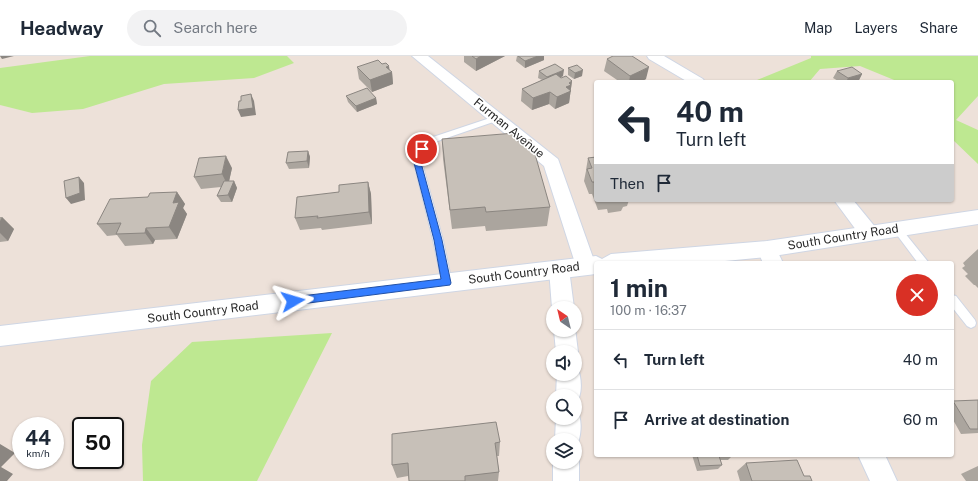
<!DOCTYPE html>
<meta charset="utf-8">
<style>
:root{--surface:#fff;--page:#f2f2f3;--text:#1f2937;--muted:#747a83;--line:#e0e1e3}
body{margin:0;font-family:"Public Sans",sans-serif;background:var(--page);color:var(--text);height:100vh;display:flex;flex-direction:column;font-size:15px;white-space:nowrap}
*{box-sizing:border-box;margin:0}
p{font-size:13px;color:var(--muted)}
.icon{flex:none;width:22px;height:22px;fill:none;stroke:currentColor;stroke-width:2;stroke-linecap:round;stroke-linejoin:round}
.map{position:relative;flex:1;overflow:hidden}
.panel{position:absolute;left:594px;top:205px;width:360px;height:196px;display:flex;flex-direction:column;background:var(--surface);border-radius:4px;box-shadow:0 1px 3px #0004}
.panel>*{flex:none}
.hud{position:absolute;left:594px;top:24px;width:360px;height:122px;border-radius:4px;box-shadow:0 1px 3px #0004;background:#fff;color:var(--text);overflow:hidden}
.needle{width:26px;rotate:325deg}
.controls{position:absolute;left:546px;top:245px;display:grid;gap:8px}
.controls a{display:grid;place-items:center;width:36px;height:36px;border-radius:50%;background:var(--surface);box-shadow:0 1px 3px #0004;font-size:20px}
.speed{position:absolute;left:12px;top:361px;display:flex;gap:8px;font-size:20px;font-weight:700;text-align:center}
.speed>*{display:grid;place-content:center;width:52px;height:52px;border-radius:50%;background:var(--surface);box-shadow:0 1px 3px #0004;line-height:1}
.speed small{font-size:10px;font-weight:400}
.speed .limit{border:2px solid #111;border-radius:6px;background:#fff;color:#111}
.pin{position:absolute;display:grid;place-items:center;width:34px;height:34px;color:#fff;margin:-17px;border:2px solid #fff;border-radius:50%;box-shadow:0 1px 4px #0007}
.me{position:absolute;width:44px;margin:-22px;rotate:83deg;stroke-linejoin:round;filter:drop-shadow(0 0 3px #0008)}
.turn{display:flex;align-items:center;gap:14px;height:84px;padding:0 16px;font-size:18px}
.turn .icon{width:52px;height:52px;stroke-width:2.5}
.turn b{display:block;font-size:28px;line-height:34px}
.then{display:flex;align-items:center;height:38px;padding:0 16px;background:#0003;gap:8px;font-size:15px}
.round{display:grid;place-items:center;flex:none;width:42px;height:42px;border-radius:21px;background:var(--page)}
.head{display:flex;align-items:center;justify-content:space-between;height:68px;padding:0 16px}
h1{font-size:24px;font-weight:700;line-height:30px}
ul{padding:0;list-style:none}
li{display:flex;align-items:center;gap:12px;height:60px;padding:0 16px;border-top:1px solid var(--line)}
li div{flex:1}
li b{display:block;font-size:15px}
li em{font-style:normal}
header{display:flex;align-items:center;gap:24px;box-sizing:border-box;height:56px;padding:0 20px;background:var(--surface);border-bottom:1px solid var(--line)}
header strong{font-size:19px}
nav{display:flex;gap:22px;margin-inline-start:auto;font-size:14px}
.search{width:280px;height:36px;background:var(--page);display:flex;align-items:center;gap:10px;box-sizing:border-box;padding:0 14px;border-radius:22px;color:var(--muted);font-size:15px}
.map>svg:first-child{display:block}
.green{fill:#bee891}
.lines{fill:none;stroke-linecap:round;stroke-linejoin:round}
.service-casing{stroke:#cfd6e4;stroke-width:2}
.minor-casing{stroke:#cfd6e4;stroke-width:2}
.secondary-casing{stroke:#cfd6e4;stroke-width:2}
.service{fill:#fff;fill-rule:evenodd}
.minor{fill:#fff;fill-rule:evenodd}
.secondary{fill:#fff;fill-rule:evenodd}
.wall{fill:#aba59e}
.shaded-wall{fill:#8b8681}
.building{fill:#c7c0b8;stroke:#8b8681}
.route{fill:#347dff;stroke:#2251a6}
.labels{text-anchor:middle;stroke-width:3;stroke-linejoin:round;paint-order:stroke}
.street-label{font-size:12px;fill:#292929;stroke:#fff}
</style>
<header>
<strong>Headway</strong>
<div class="search"><svg class="icon" aria-label="search" viewBox="0 0 24 24"><circle cx="10" cy="10" r="6"/><path d="M15 15l6 6"/></svg>Search here</div>
<nav><a>Map</a><a>Layers</a><a>Share</a></nav>
</header>
<div class="map">
<svg width="978" height="425" viewBox="0 0 978 425">
<rect width="100%" height="100%" fill="#ede1d9"/>
<path class="green" d="M90 0H287L294 7 254 22 164 28 83 53 32 57 0 49V12Z
M811 0H978V40L956 64 978 74V108L952 83V26H899L860 10 820 13 809 26H765L757 24 811 2Z
M332 277 257 425H143L142 389 151 325 192 286Z"/>
<g class="lines">
<g class="service-casing">
<path id="service" d="M496 60H499V64L435 86 430 90 421 103 443 184 452 227 451 230 447 231 443 230 442 227 433 184 413 103 419 93 430 82Z
M897 169 900 171 929 207H918L894 175 892 173 894 171Z
M952 239 956 240 975 264 976 267 975 270 971 272 967 270 952 251Z"/>
</g>
<g class="minor-casing">
<path id="minor" d="M412 0H428L558 103 596 210 593 216 586 218 579 216 576 210 544 110Z
M647 0H664L703 23 705 26H688L649 3Z
M834 144H853L876 172 878 177 876 182 869 184 862 182Z
M767 186 774 188 783 207H763L757 193 760 188Z
M559 205 566 207 569 213 574 252H552L549 213 552 207Z
M575 272 578 296 575 303V296H556L554 274H575Z
M575 310 577 311C582 321 583 340 575 348V340H556L557 318H575Z
M575 353C584 361 581 384 575 393V384H555L556 362H575Z
M575 397 579 406V425H553V406H575Z
M858 399H885L897 425H870Z"/>
</g>
<g class="secondary-casing">
<path id="secondary" d="M978 154V168L767 201 704 207H596V218L0 290V270L596 200 602 203 611 198 767 185Z"/>
</g>
<use href="#service" class="service"/>
<use href="#minor" class="minor"/>
<use href="#secondary" class="secondary"/>
</g>
<path class="wall" d="M464 0H505L476 15 464 6Z
M517 0H544V4L525 12 516 5Z
M607 3 646 23 640 26H620L604 15Z
M357 11 390 15 392 16 393 28 372 36 359 23Z
M568 12 582 20 574 23 568 19Z
M539 15 563 20 560 22 572 25 569 47 555 53 549 48 532 54 521 45 522 33 542 24 538 22Z
M837 15 862 18 859 24 853 26H840L833 22Z
M346 40 376 42 377 48 357 56 348 46Z
M596 65V75L594 73Z
M442 83 517 85 550 151 547 170 486 175 485 170 452 173 443 103Z
M308 95 310 101 309 112 289 113 286 107Z
M596 101V144H629L627 150 623 151 621 155 608 157 607 153 598 154 592 138H589L584 125 586 115V114L588 102Z
M232 112 229 125H234L237 132 232 146H221L217 140 221 131 201 133 194 121Z
M368 126 371 138 372 168 322 174 321 172 300 174 295 162 339 136Z
M177 136 185 148 183 152 187 158 177 183 155 184 153 188 125 190 117 179 107 180 97 168 148 141Z
M0 161H2L14 173 8 185 0 186Z
M978 193V232L975 229H974L965 220 968 218 962 212 965 210 963 207Z
M978 344V377L961 378 952 362V346Z
M392 378 500 386 499 400H497L499 416 498 425H409L408 420 397 422 392 409Z
M692 399H732V400L728 404H720L722 409 718 413 697 415Z
M746 407 804 420 812 425H740L737 415Z
M978 410V425H966L961 418Z"/>
<path class="shaded-wall" d="M0 0H14L2 3Z
M481 0H505L476 15V3Z
M538 0H544V4L525 12V5Z
M389 10 390 17 392 16 393 28 372 36 370 24 386 11Z
M649 11 646 23 640 26H629L630 20Z
M564 14 563 20 547 28V21Z
M583 14 582 20 574 23 575 17Z
M862 18 859 24 853 26H846L848 22Z
M572 25 569 47 555 53 557 41 566 31 569 27Z
M550 36 549 48 532 54 533 42Z
M251 38 254 45 256 59 241 61 238 54Z
M376 42 377 48 357 56 356 50Z
M308 95 310 101 309 112 307 105Z
M226 100 232 112 228 130 222 118Z
M79 121 84 127 85 144 71 148 66 142Z
M234 125 237 132 232 146 228 139Z
M368 126 371 138 372 168 369 156Z
M177 136 185 148 183 152 187 158 177 183 169 171 173 147Z
M2 161 14 173 8 185 0 177V165Z
M146 172 155 184 153 188 145 177Z
M0 388 15 397 1 411 13 418 7 425H0Z"/>
<path class="building" d="M472 0H481L476 3Z
M518 0H538L525 5Z
M613 0H632L649 11 630 20 607 3Z
M378 4 382 8 386 7 389 10 386 11 392 16 370 24 357 11Z
M555 8 564 14 547 21 539 15Z
M577 9 583 14 575 17 568 12Z
M852 11 862 18 848 22 837 15Z
M556 18 561 22 566 20 572 25 569 27 571 29 566 31 571 35 557 41 550 36 533 42 522 33Z
M367 32 376 42 356 50 346 40Z
M251 38 253 52 238 54 239 45H241V40Z
M515 77 517 85 531 84 550 151 486 156 485 151 450 154 442 83Z
M308 95 307 105 286 107 288 96Z
M226 100 222 118 194 121 199 102Z
M596 101V130L594 126H592L587 113 592 112 588 102Z
M79 121 80 137 66 142 64 125Z
M224 125H234L228 139 217 140Z
M368 126 369 156 317 162 318 160 295 162 297 141 339 136V129Z
M177 136 173 147 179 146 169 171 146 172 145 177 116 178 121 167 97 168 110 143 148 141 150 137Z
M978 344V373H970L953 345Z
M496 366 500 386 495 387 499 416 465 420V425H409L408 407 392 409V378Z
M697 399H732V400H719L722 409 700 410Z
M797 404 804 420H810L812 425H752L746 407Z"/>
<path class="route" d="M422 90 425 93 420 103 442 184 451 227 450 229 293 249 289 248 288 245 289 242 293 241 441 223 434 184 413 103 419 91Z"/>
<g class="labels">
<g class="street-label">
<text transform="translate(509 72) rotate(39)" y="4">Furman Avenue</text>
<text transform="translate(843 181) rotate(-9)" y="4">South Country Road</text>
<text transform="translate(524 217) rotate(-7)" y="4">South Country Road</text>
<text transform="translate(203 256) rotate(-7)" y="4">South Country Road</text>
</g>
</g>
</svg>
<div class="controls">
<a><svg class="needle" viewBox="-14 -14 28 28"><path d="M0-13l5 13h-10z" fill="#e53935"/><path d="M0 13l5-13h-10z" fill="#747a83"/></svg></a>
<a><svg class="icon" aria-label="sound" viewBox="0 0 24 24"><path d="M4 9h4l5-4v14l-5-4H4zM17 9q2 3 0 6"/></svg></a>
<a><svg class="icon" aria-label="search" viewBox="0 0 24 24"><circle cx="10" cy="10" r="6"/><path d="M15 15l6 6"/></svg></a>
<a><svg class="icon" aria-label="layers" viewBox="0 0 24 24"><path d="M12 4l9 5-9 5-9-5zM3 14l9 5 9-5"/></svg></a>
</div>
<div class="speed"><div>44<small>km/h</small></div><div class="limit">50</div></div>
<div class="pin" style="left:422px;top:93px;background:#d93025"><svg class="icon" aria-label="arrive" viewBox="0 0 24 24"><path d="M6 21V4h12l-3 4 3 4H6"/></svg></div>
<svg class="me" style="left:293px;top:245px" viewBox="-20 -20 40 40"><path d="M0-17L14 15 0 8-14 15z" fill="#347dff" stroke="#fff" stroke-width="4"/></svg>
<div class="hud">
<div class="turn"><svg class="icon" aria-label="left" viewBox="0 0 24 24"><path d="M17 20v-9H6M10 6l-5 5 5 5"/></svg><div><b>40 m</b>Turn left</div></div>
<div class="then">Then<svg class="icon" aria-label="arrive" viewBox="0 0 24 24"><path d="M6 21V4h12l-3 4 3 4H6"/></svg></div>
</div>
<section class="panel">
<div class="head"><div><h1>1 min</h1><p>100 m · 16:37</p></div><a class="round" style="background:#d93025;color:#fff"><svg class="icon" aria-label="close" viewBox="0 0 24 24"><path d="M6 6l12 12M18 6L6 18"/></svg></a></div>
<ul>
<li><svg class="icon" aria-label="left" viewBox="0 0 24 24"><path d="M17 20v-9H6M10 6l-5 5 5 5"/></svg><div><b>Turn left</b></div><em>40 m</em></li>
<li><svg class="icon" aria-label="arrive" viewBox="0 0 24 24"><path d="M6 21V4h12l-3 4 3 4H6"/></svg><div><b>Arrive at destination</b></div><em>60 m</em></li>
</ul>
</section>
</div>
